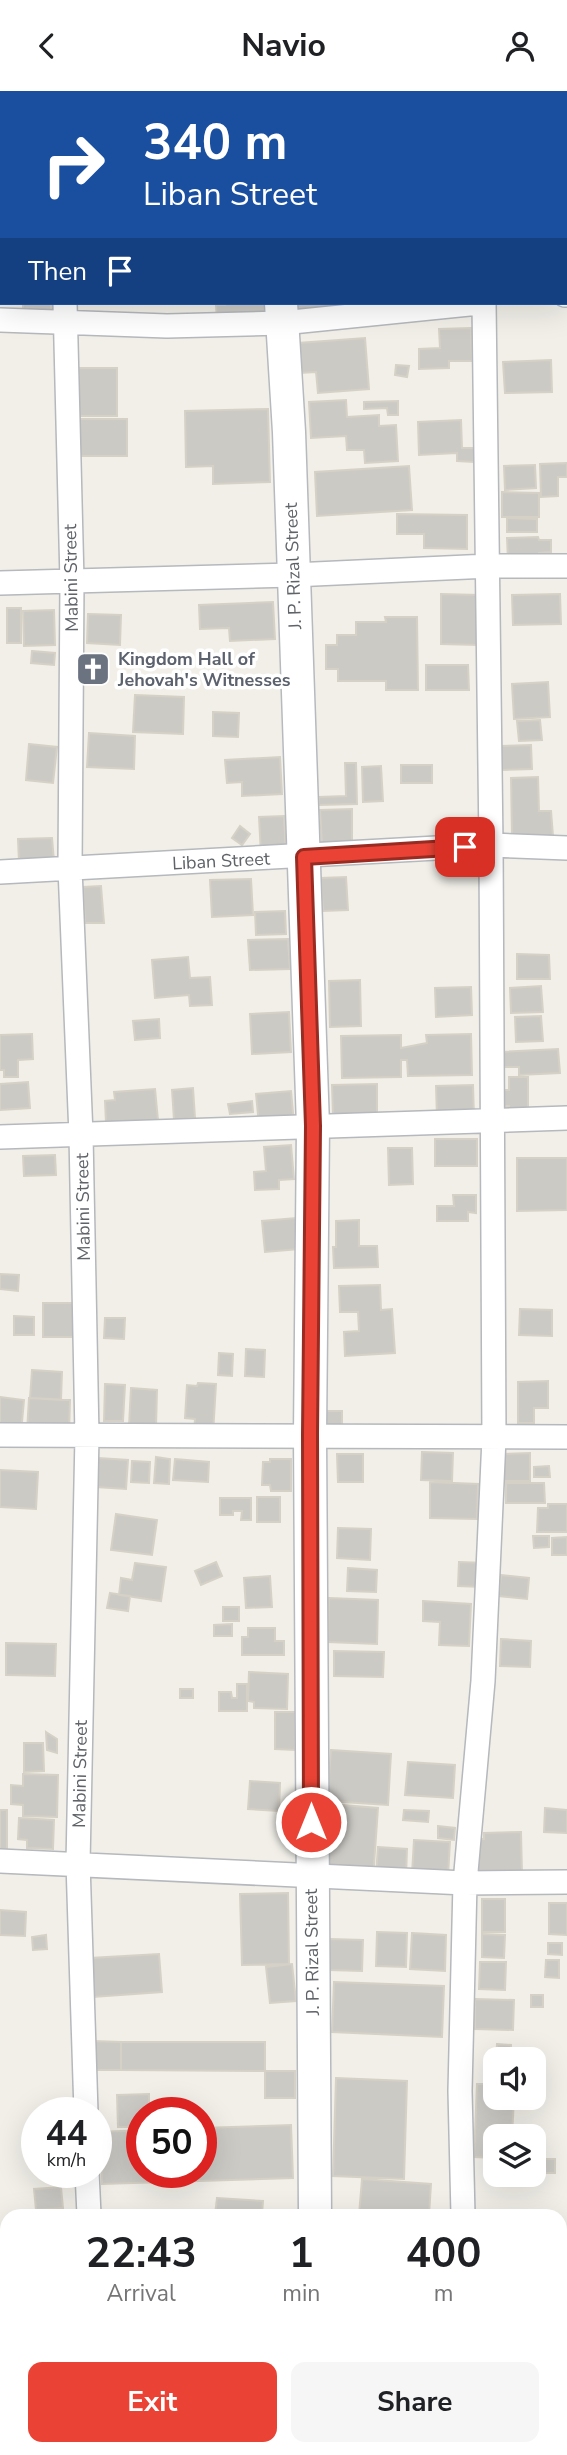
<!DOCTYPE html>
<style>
:root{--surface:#fff;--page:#f6f6f6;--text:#202124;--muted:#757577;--accent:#ea4335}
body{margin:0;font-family:"Nunito Sans",sans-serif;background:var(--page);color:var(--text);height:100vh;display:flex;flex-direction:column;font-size:26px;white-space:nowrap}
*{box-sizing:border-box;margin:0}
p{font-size:23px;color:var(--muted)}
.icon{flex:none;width:38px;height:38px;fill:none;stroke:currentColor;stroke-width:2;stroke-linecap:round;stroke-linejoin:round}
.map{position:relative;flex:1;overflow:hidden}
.drawer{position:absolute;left:0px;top:2118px;width:567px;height:247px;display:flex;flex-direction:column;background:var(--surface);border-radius:21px 21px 0 0;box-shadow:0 7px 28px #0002}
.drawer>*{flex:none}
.guide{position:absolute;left:0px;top:0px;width:567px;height:214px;box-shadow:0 7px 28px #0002;background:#1a4fa0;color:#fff;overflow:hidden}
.controls{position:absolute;left:483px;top:1956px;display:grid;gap:14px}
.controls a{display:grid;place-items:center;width:63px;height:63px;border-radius:14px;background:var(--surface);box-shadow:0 7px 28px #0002;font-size:35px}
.speed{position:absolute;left:21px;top:2006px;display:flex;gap:14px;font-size:35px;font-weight:700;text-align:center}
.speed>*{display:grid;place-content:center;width:91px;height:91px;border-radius:50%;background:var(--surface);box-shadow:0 7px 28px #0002;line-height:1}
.speed small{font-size:18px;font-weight:400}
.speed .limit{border:10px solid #d22;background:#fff;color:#111}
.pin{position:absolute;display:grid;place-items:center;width:60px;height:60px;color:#fff;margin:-30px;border-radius:14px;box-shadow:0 4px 10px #0006}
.me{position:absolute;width:77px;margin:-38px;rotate:0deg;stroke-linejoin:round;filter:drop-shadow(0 0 5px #0008)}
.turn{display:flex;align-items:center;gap:24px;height:147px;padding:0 28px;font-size:32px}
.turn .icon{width:91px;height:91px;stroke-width:2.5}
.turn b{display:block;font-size:49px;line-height:60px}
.then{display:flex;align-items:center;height:66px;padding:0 28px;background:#0003;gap:14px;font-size:26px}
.eta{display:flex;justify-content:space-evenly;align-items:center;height:119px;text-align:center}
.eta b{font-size:42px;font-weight:700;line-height:49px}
.primary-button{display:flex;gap:14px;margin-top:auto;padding:14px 28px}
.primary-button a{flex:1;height:80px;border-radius:14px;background:var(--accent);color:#fff;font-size:28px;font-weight:700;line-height:80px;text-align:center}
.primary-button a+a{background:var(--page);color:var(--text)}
header{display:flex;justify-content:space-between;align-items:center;height:91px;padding:0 28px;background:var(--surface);font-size:32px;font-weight:700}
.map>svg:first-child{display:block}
.building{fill:#cccac5;stroke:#d6d1c6;stroke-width:2}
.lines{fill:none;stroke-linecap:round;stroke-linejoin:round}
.minor-casing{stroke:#b5b8bc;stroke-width:26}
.secondary-casing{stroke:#b6babf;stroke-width:35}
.minor{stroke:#fff;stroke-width:23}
.secondary{stroke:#fff;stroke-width:32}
.route-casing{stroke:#982c22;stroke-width:18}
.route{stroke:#ea4335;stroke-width:12}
.labels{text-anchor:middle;stroke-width:7;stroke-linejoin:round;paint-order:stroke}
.street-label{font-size:18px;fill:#5f6368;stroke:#fff}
.worship-label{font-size:18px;font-weight:bold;fill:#5b616d;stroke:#fff;text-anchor:start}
</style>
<header><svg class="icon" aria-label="back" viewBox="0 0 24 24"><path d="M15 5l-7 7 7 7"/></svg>Navio<svg class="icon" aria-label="person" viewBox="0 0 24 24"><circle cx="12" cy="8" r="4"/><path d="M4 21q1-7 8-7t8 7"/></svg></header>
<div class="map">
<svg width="567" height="2364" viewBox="0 0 567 2364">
<rect width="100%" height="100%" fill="#f1efe8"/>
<path class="building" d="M23 212H51V224H23Z
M225 212H272V229L217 230 216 214H225Z
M295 212H336V221L296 224Z
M471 237 472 270H449V277L419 278V258L440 257 439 238Z
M365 247 369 298 318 302 316 281 300 282 298 252Z
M551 269 552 301 505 302 503 271Z
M396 274 409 275 407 286 395 284Z
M79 277H117V325H79Z
M346 309 347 326 379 324V335L396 334 398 370 365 372 364 359H347L346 345 311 347 309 311Z
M398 310V324H388L387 317 364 318V311Z
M268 318 270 391 213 393V375L186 376 185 320Z
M74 328H127V365H75Z
M461 329 462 357H474V371L457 370V362L419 364 418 331Z
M567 372V386H558V405L541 406 540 373Z
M535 374 536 397 505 399 504 375Z
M409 375 412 419 317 425 315 381Z
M502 401 539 402V426H502Z
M397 423 467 424V458L424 457V443H397Z
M507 427 537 428V441H507Z
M538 446 539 449H551V461L539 462 540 469 508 470 507 447Z
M441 503 479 504 478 554 441 553Z
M560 503 561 533 513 534 512 504Z
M273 511 275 548 230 550 229 537 200 538 199 514Z
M7 517H21V552H7Z
M54 519 55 554 24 555 23 520Z
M88 523 121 524 120 554 87 552Z
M385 526H417L418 599H386V590H338V578H326V554H337V544H356V531H386Z
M32 560 55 562 54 574 31 572Z
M426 574H468L469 599H426Z
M548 591 550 626 514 628 512 593Z
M135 604 184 606 183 643 133 641Z
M213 621 239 622 238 646 213 645Z
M540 629 542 649 519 650 517 630Z
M89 642 135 645 134 678 87 676Z
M29 653 57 656 53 692 26 689Z
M531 654 532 678 502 679 501 655Z
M280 666 282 703 242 705V691L227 692 225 669Z
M345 672H356L357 713 319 714V706L346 705Z
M401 674H432V692H401Z
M381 675 383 710 363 711 362 676Z
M538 686 539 720H551L553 745 512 746 511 687Z
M352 718V754L322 755 320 719Z
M284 725 286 762 261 764 259 726Z
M240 735 250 743 242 754 232 747Z
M52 747 54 770 19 771 18 748Z
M346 786 348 819 323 820 321 787Z
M251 788 253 824 212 826 210 789Z
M101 795 104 832H85L83 796Z
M285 820 286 843 256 844 255 821Z
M288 848 290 878 250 879 248 849Z
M517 863 549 864 550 888H517Z
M188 866 190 887 210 886 212 914 190 915 189 904 155 907 152 869Z
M360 889 361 935 330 936 329 890Z
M541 895 543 921 511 922 510 897Z
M471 896 472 924 436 926 435 897Z
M289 921 291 961 252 963 250 923Z
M541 925 543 950 516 951 515 926Z
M159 928 160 947 135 949 133 930Z
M32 943 33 968 18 969V986H4V979H0V944Z
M471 943 472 984 408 985 407 969H401V986L342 987 341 945 401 944V957L427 952 426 944Z
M558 958 560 982 519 984V976H500L499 961Z
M509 986H528V1024H509V1015H501V999H509Z
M28 991 30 1017 0 1019V993Z
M377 993V1025H333L332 994Z
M473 994 474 1026 437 1027 436 995Z
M193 997 195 1027 174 1029 172 999Z
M155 998 158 1029 106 1032 105 1010 115 1009 114 1001Z
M291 1000 294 1032 259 1034 256 1003Z
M252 1010 253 1021 230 1023 228 1013Z
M435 1048H477V1075H435Z
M291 1054 294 1088 279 1089V1098L255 1099 254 1081 266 1080 264 1056Z
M388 1057H412L413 1093 389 1094Z
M55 1064 56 1084 24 1085 23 1065Z
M517 1067H567V1119L517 1120Z
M453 1104H476V1122L468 1121V1130H437V1115H454Z
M296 1127 299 1158 265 1161 262 1130Z
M359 1129V1155H377L378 1176 334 1177 333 1156H336V1130Z
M0 1183 19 1184 18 1200 0 1198Z
M380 1194 381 1219 392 1218 395 1262 345 1265 344 1241 359 1240 358 1221H340L339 1195Z
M43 1212H75V1246H43Z
M520 1218 552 1219V1245L519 1244Z
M14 1225 34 1226V1244H14Z
M105 1227H125L124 1248 104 1247Z
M246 1258 265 1259 264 1286 245 1285Z
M219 1262 233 1263 232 1285 218 1284Z
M32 1279 62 1281 61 1309 30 1307Z
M548 1290V1317H534V1332H518V1291Z
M198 1292 216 1293 213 1343 194 1341 195 1328 185 1327 187 1294 197 1295Z
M105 1293 125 1294 123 1330H104Z
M131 1297 157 1299 156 1336 129 1335Z
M0 1306 24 1309 21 1342 0 1340Z
M29 1307 70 1309 69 1343 27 1341Z
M325 1320H342V1339H325Z
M422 1361 453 1362 452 1390 421 1389Z
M530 1362V1390H501L500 1363Z
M337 1363H363V1391H338Z
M156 1366 170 1368 169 1393 154 1392Z
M98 1367 128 1369 126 1398 96 1396Z
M175 1368 209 1371 208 1391 173 1389Z
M270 1368H291V1400H271L270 1394H262L263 1371H270Z
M132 1370 150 1371 149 1392 131 1391Z
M549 1375 550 1386H534V1376Z
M0 1379 38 1381 36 1418 0 1416Z
M430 1391 478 1393 477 1428 430 1427Z
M506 1392H544L545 1412H506Z
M257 1406H280V1431H257Z
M220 1407H251V1429H241L242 1420H233V1424H220Z
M548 1413H567V1441H537L538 1417H548Z
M116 1423 157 1429 152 1464 111 1459Z
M338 1437 371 1438 370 1469 337 1467Z
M533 1445H549V1456L534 1457Z
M567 1446V1464H552V1447Z
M216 1471 222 1485 201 1494 195 1480Z
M459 1471 485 1472 483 1496 458 1495Z
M135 1472 166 1476 161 1510 119 1504 121 1487 132 1489Z
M348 1477 377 1479 376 1501 347 1500Z
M501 1484 529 1487 527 1508 499 1505Z
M270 1485 272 1516 246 1517 244 1487Z
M110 1502 130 1505 128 1520 107 1517Z
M329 1507 378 1509 377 1553 328 1551Z
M423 1510 471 1513 469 1555 439 1554 440 1531 423 1530Z
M223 1516H239V1530H223Z
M232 1533V1545H214V1534Z
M248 1537H275V1550H284V1564H242V1546H248Z
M501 1548 531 1550 530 1576 500 1575Z
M6 1552 56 1553 55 1585 6 1584Z
M334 1560 384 1561 383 1586 334 1585Z
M249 1581 288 1583 287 1618 254 1617V1611L248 1610Z
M237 1593H247V1620H219V1601H231L232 1607H237Z
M180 1598H193V1607H180Z
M275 1621H295V1659L275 1658Z
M46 1641 57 1648V1662L47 1659Z
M24 1652H43L44 1680 24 1681Z
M331 1659 391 1663 388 1714 327 1710Z
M408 1671 455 1674 453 1707 405 1704Z
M23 1683 58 1684 57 1726 23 1725V1714L11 1713V1694L23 1695Z
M250 1690 280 1692 279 1720 248 1718Z
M331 1713 378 1717 373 1788 326 1784Z
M545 1717 567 1719V1742L544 1741Z
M0 1719H7V1758H0Z
M404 1719 429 1720 428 1731 403 1729Z
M19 1727 54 1729 53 1758 27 1757V1749L18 1748Z
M438 1735 455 1737 454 1749 438 1747Z
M521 1741 522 1783 472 1781 473 1747 484 1748V1742Z
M414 1749 450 1751 448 1785 412 1783Z
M378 1756 407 1758 406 1786 376 1783Z
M288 1802 289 1873 242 1874 240 1803Z
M482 1808H505V1841H482Z
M549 1812H567V1844L549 1843Z
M0 1819 26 1821 25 1845 0 1844Z
M377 1841 407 1842 406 1876 376 1875Z
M412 1842 446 1844 445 1880 410 1878Z
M482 1843 505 1844 504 1867 482 1866Z
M46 1844 47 1858 33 1859 32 1846Z
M330 1848 363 1849 362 1880 329 1879Z
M548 1852H562V1864L548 1863Z
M159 1863 162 1901 93 1906 90 1867Z
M546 1869H559V1887L545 1886Z
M480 1871H506L505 1899 479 1898Z
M292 1873 296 1910 270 1912 266 1876Z
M334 1891 444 1895 442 1946 332 1941Z
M531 1904H543V1916H531Z
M475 1908 514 1909 513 1939 475 1938Z
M93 1950 121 1951V1979H93Z
M121 1951H265V1980L121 1979Z
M497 1953 511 1954V1969H496Z
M265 1980H295V2007H265Z
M336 1987 407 1990 404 2088 333 2085Z
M477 1993H495V2007H514L512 2046H495V2067L474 2066Z
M149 2003V2021H142V2036H118L117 2004Z
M291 2034 293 2087 102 2093 100 2041 142 2039V2081H201V2037Z
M538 2068H555V2082H539Z
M362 2088 431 2093 429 2124H359Z
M61 2096 63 2117 36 2119 34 2098Z
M217 2107 263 2110 262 2124H215Z
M0 2190H7V2220H0Z
M560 2246 567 2247V2283L560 2282Z
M331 2357H440L441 2364H331Z"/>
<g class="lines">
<g class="minor-casing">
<path id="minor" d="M62 0V2
M478 0V2
M565 204H567
M65 212 72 490 70 777 81 1044 87 1345 78 1772 86 2021
M0 229 167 235 282 232 479 212
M0 492 293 484 489 475H567
M0 781 491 754 567 757
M0 1046 567 1027
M0 1344 567 1346
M0 1770 465 1792 567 1791
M87 2081 89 2124
M463 2124 460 2000 465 1792 483 1590 494 1347 491 754 484 212
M560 2295H567
M0 2327H7
M95 2357V2364
M460 2357 461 2364"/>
</g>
<g class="secondary-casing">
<path id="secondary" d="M273 0V2
M281 212 289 341 313 1035 310 1343 315 2124
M317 2364V2357"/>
</g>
<use href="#minor" class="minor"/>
<use href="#secondary" class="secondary"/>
</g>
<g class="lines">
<g class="route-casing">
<path id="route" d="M311 1731 310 1343 313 1035 304 766 465 756"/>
</g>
<use href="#route" class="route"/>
</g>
<defs>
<g id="church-square" transform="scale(1.75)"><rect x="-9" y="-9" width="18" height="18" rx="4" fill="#6b7280" stroke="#fff"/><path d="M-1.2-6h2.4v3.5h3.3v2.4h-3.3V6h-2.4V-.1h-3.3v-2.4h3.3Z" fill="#fff"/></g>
</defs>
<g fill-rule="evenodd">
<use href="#church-square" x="93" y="578"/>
</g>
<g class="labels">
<g class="street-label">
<text transform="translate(293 475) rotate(-92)" y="6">J. P. Rizal Street</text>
<text transform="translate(71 487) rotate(-91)" y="6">Mabini Street</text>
<text transform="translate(221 770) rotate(-3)" y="6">Liban Street</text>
<text transform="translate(83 1116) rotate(-91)" y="6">Mabini Street</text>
<text transform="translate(80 1683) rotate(-89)" y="6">Mabini Street</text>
<text transform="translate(312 1861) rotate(-91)" y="6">J. P. Rizal Street</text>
</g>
<g class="worship-label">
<text x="118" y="574">Kingdom Hall of<tspan x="118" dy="21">Jehovah's Witnesses</tspan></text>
</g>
</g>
</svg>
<div class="controls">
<a><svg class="icon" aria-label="sound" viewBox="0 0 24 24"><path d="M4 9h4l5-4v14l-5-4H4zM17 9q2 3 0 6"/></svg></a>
<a><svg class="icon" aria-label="layers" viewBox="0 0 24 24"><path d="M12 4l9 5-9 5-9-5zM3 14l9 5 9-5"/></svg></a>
</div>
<div class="speed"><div>44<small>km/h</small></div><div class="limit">50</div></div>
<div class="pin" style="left:465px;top:756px;background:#d93025"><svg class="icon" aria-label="arrive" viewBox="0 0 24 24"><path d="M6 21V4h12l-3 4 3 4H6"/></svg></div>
<svg class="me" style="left:311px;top:1731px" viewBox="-20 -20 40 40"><circle r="17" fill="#ea4335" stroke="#fff" stroke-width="3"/><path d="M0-11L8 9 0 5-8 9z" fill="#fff"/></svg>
<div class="guide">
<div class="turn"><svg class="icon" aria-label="right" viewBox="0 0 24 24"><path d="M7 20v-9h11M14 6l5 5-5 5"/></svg><div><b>340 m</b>Liban Street</div></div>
<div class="then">Then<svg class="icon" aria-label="arrive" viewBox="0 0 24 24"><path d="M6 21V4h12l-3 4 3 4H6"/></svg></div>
</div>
<section class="drawer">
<div class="eta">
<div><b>22:43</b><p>Arrival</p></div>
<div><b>1</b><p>min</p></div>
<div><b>400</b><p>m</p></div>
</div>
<div class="primary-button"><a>Exit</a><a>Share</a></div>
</section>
</div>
